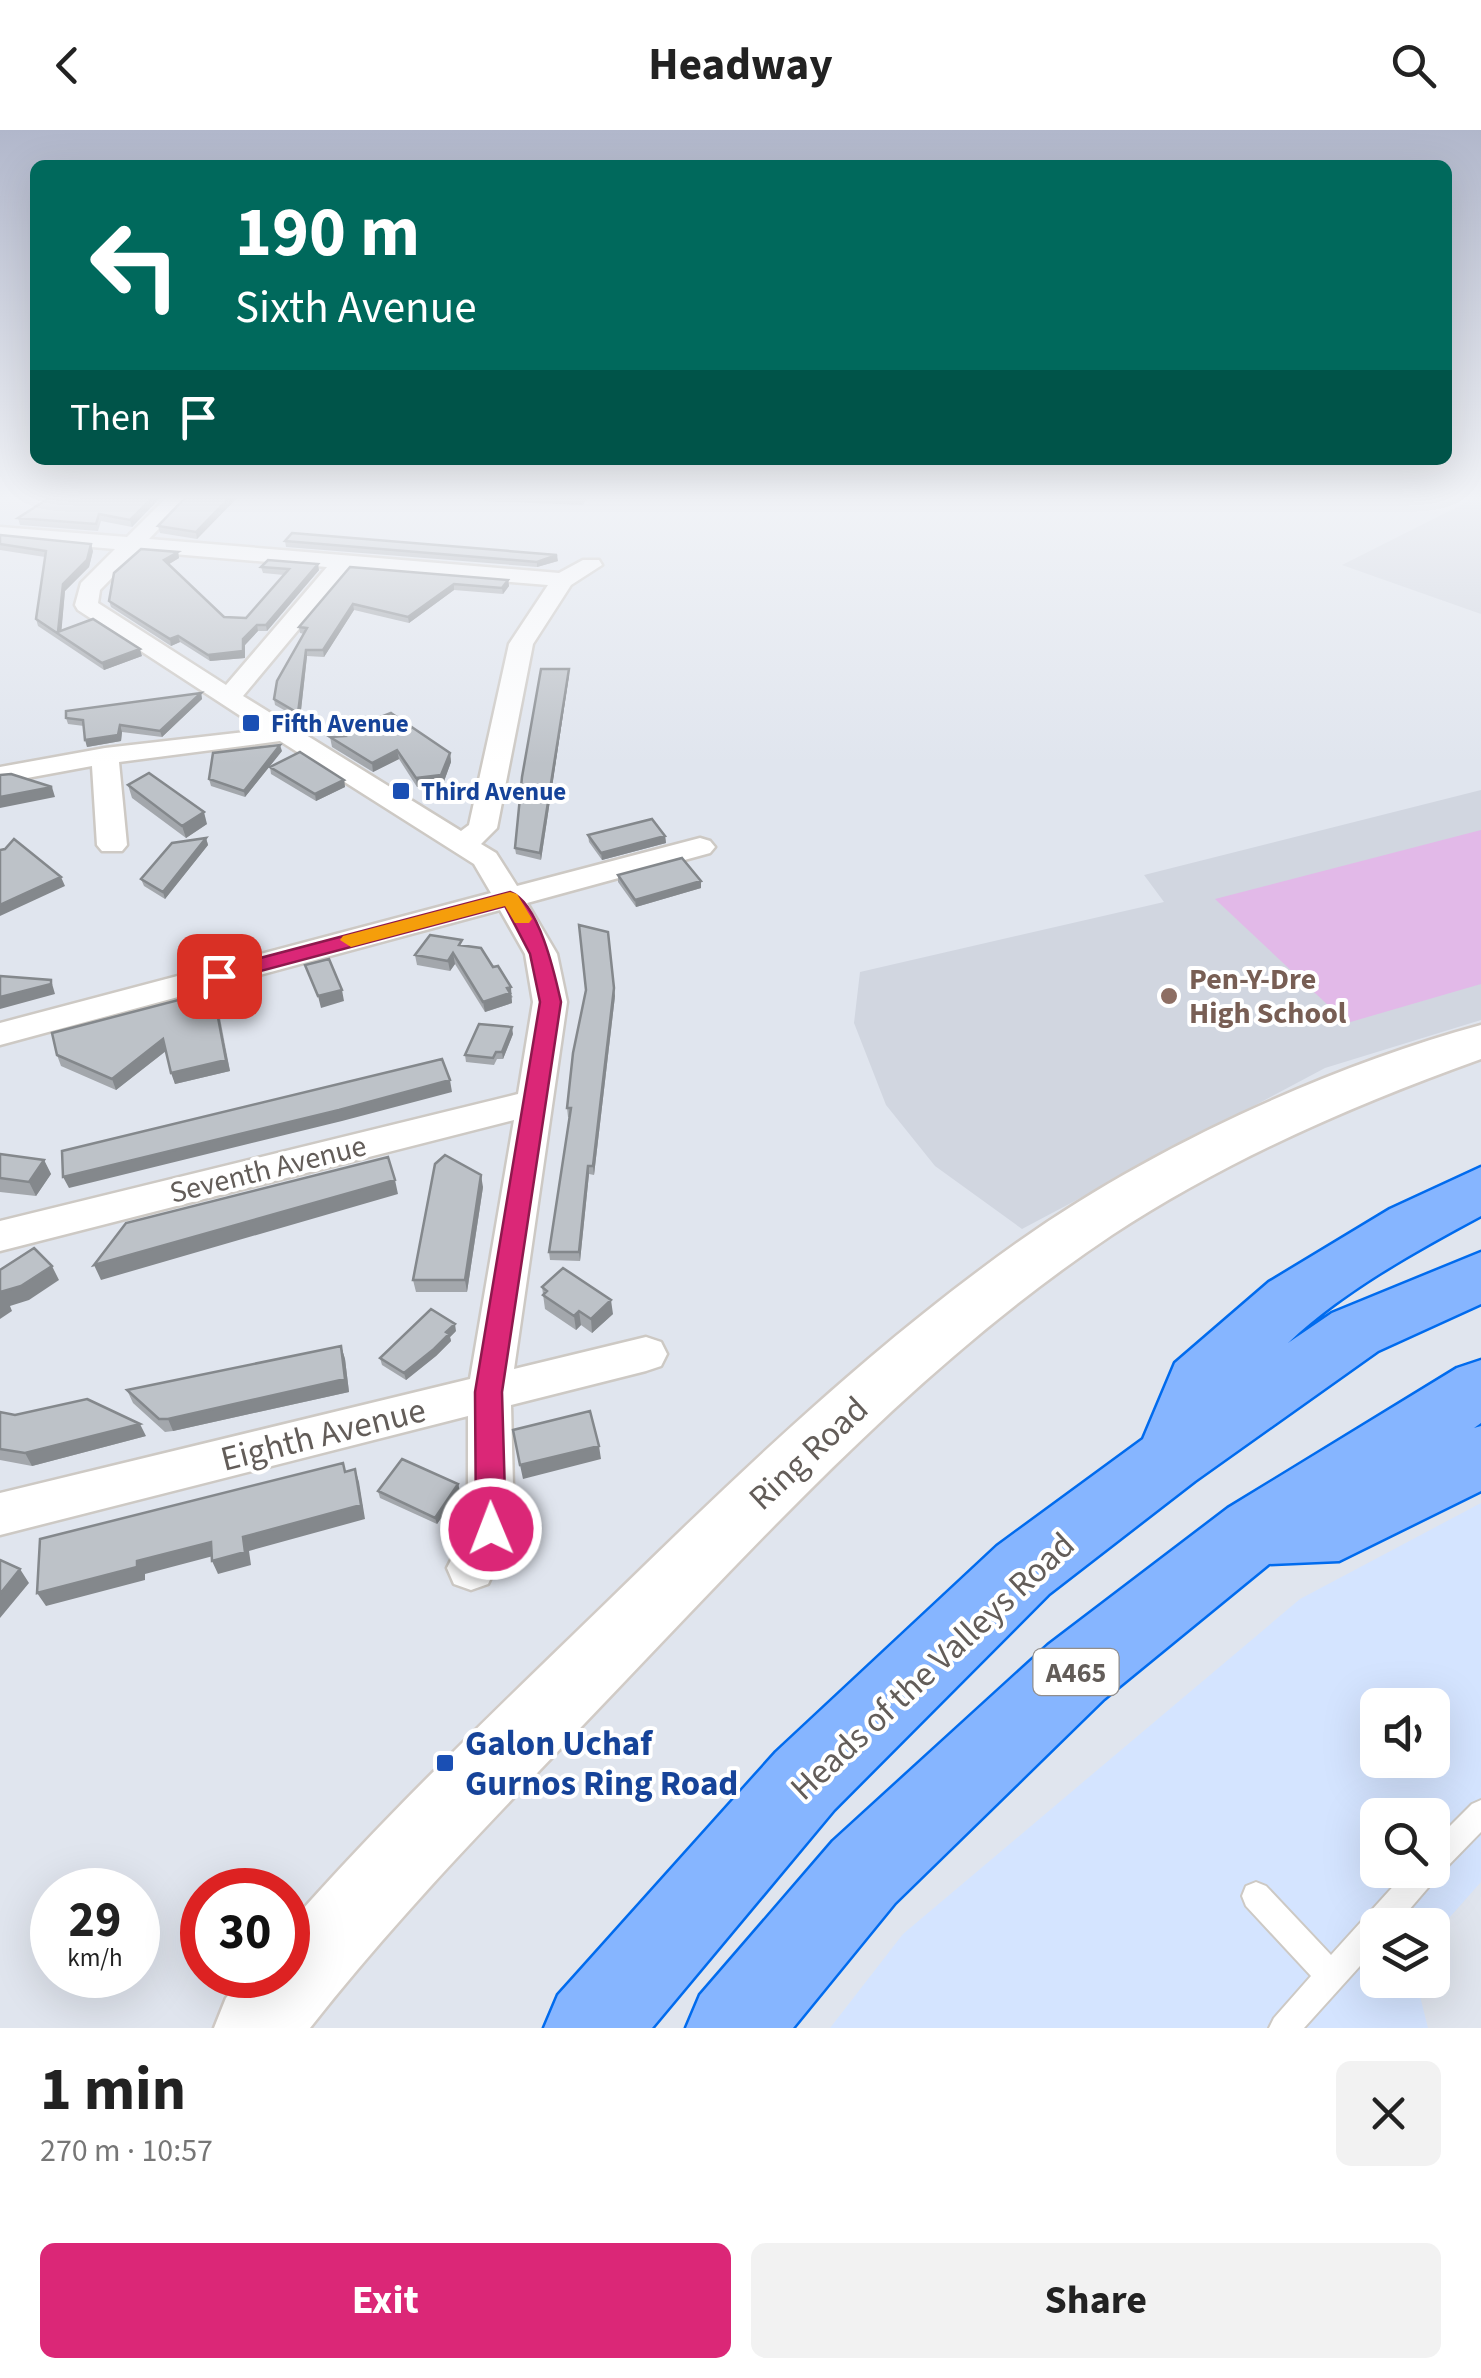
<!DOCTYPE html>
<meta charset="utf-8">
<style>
:root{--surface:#fff;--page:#f2f2f2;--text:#222;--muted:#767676;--accent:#db2777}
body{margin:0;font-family:"Source Sans 3",sans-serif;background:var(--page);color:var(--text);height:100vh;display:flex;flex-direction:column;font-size:38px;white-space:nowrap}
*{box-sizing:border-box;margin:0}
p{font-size:32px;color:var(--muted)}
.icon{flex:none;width:55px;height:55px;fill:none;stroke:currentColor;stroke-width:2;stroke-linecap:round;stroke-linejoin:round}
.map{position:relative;height:1898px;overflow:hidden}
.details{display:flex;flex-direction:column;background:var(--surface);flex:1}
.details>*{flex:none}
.hud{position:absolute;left:30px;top:30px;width:1422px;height:305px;border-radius:15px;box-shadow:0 10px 40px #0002;background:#00695c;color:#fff;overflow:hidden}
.buttons{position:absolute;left:1360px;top:1558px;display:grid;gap:20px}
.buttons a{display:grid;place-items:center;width:90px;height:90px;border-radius:15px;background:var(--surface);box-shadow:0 10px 40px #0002;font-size:50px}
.speed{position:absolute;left:30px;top:1738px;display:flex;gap:20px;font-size:50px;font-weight:700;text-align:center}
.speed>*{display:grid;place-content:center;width:130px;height:130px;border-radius:50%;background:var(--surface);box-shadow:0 10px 40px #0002;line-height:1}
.speed small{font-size:25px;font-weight:400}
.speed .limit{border:15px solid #d22;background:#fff;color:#111}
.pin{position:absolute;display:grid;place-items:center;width:85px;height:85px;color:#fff;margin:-42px;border-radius:20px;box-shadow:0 5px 15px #0006}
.me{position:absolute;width:110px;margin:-55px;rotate:359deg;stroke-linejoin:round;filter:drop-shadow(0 0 8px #0008)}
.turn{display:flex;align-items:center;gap:35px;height:210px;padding:0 40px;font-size:45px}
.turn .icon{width:130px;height:130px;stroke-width:2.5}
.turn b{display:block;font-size:70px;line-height:85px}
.then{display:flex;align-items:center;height:95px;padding:0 40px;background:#0003;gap:20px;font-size:38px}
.round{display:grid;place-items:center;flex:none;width:105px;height:105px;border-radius:15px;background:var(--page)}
.headline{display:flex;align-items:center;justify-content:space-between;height:170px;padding:0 40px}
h1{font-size:60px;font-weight:700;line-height:75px}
.button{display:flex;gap:20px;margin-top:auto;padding:20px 40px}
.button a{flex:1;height:115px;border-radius:15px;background:var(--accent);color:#fff;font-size:40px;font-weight:700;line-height:115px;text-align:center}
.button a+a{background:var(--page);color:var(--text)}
header{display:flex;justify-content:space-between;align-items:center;height:130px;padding:0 40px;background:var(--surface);font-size:45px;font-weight:700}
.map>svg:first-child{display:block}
.commercial{fill:#d4e4ff;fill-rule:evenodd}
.education{fill:#d1d6e0}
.green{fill:#e2b9e8}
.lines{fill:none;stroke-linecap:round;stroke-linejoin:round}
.lane-casing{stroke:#cdc9c4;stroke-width:4}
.street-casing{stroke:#cdc9c4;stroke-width:5}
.secondary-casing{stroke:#d1cbc6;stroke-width:5}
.highway-casing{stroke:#006bee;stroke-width:5}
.lane{fill:#fff;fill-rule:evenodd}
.street{fill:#fff;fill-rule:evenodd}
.secondary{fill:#fff;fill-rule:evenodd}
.highway{fill:#86b5ff;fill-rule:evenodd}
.wall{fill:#a3a7ac}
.shaded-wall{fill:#84888c}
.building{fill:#bdc2c8;stroke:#84888c;stroke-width:2.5}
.route{fill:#db2777;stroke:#8e194d;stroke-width:2.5}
.slow{fill:#f59e0b}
.transit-dot{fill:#1a4fb4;stroke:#fff;stroke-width:4}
.education-dot{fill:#8d6e63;stroke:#fff;stroke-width:4}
.labels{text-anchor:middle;stroke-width:8;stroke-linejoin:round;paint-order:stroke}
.far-transit-label{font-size:25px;font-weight:bold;fill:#164399;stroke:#fff;text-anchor:start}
.shield{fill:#fff;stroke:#928e8b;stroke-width:2.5}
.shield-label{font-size:28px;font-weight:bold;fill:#635d59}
.education-label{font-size:30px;font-weight:bold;fill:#785e54;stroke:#fff;text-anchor:start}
.street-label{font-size:30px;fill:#635d59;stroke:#fff}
.near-street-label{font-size:35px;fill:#635d59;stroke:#fff}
.near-transit-label{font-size:35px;font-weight:bold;fill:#164399;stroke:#fff;text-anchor:start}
</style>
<header><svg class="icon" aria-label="back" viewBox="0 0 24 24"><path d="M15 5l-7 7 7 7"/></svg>Headway<svg class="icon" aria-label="search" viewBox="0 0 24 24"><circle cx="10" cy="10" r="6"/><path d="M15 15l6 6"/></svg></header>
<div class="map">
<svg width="1481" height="1898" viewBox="0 0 1481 1898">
<rect width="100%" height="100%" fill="#e0e5ee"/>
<path class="commercial" d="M1481 1373V1752L1433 1806 1432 1795H1378V1850H1416L1428 1898H830L903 1804 1300 1469ZM1378 1575H1432V1630H1378ZM1378 1685H1432V1740H1378Z"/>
<path class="education" d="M1475 368H1481V484L1342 435Z
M1481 660V890L1325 938 1022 1099 935 1036 886 975 854 893 860 842 1164 772 1144 745Z"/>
<path class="green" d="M1481 700V854L1347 893 1215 769Z"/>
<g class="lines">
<g class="lane-casing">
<path id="lane" d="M1481 1670V1702L1439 1745 1396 1795H1378V1816L1304 1898H1269L1274 1888 1311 1846 1246 1776 1242 1766 1246 1756 1256 1752 1266 1756 1331 1825 1408 1740H1432V1714L1472 1674Z"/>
</g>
<g class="street-casing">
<path id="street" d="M166 368H188L149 409 559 443 583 430H599L602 435 571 455 533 514 497 698 481 714 496 723 517 756 700 708 710 711 715 717 710 723 527 773 557 824 567 872 514 1239 646 1207 661 1212 667 1224 661 1236 646 1241 511 1275 514 1399 488 1454 471 1460 454 1454 447 1438 468 1397V1286L0 1405V1363L470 1249 514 990 0 1121V1091L518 964 533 872 525 824 500 780 0 915V893L491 763 474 734 280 611 119 632 127 715 122 721H102L97 715 92 636 0 653V637L105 618 262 600 78 480 75 475 81 453 115 419 0 409V397L127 407ZM138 421 327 437 226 555 98 473 100 460ZM349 439 548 455 509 514 469 695 461 701 243 566Z"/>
</g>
<g class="secondary-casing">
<path id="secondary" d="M1481 895V929C1353 975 1226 1030 1112 1105 929 1227 778 1391 627 1549 519 1663 407 1774 310 1898H214L226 1868 245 1845H288V1796C388 1682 499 1577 608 1471 739 1343 871 1216 1021 1110 1151 1018 1327 937 1481 895Z"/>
</g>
<g class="highway-casing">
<path id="highway" d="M1481 1037V1086C1414 1122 1343 1161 1288 1213L1332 1183 1481 1122V1174L1378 1221 1195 1351 1049 1464 834 1680 652 1898H544L558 1865 776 1622 997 1416 1143 1309 1175 1233 1269 1152 1390 1079Z
M1481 1230V1293L1474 1298 1481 1296V1361L1339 1431 1269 1434 1104 1569 895 1773 793 1898H686L700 1865 833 1711 1048 1515 1228 1378 1457 1238Z"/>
</g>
<use href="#lane" class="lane"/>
<use href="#street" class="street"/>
<use href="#secondary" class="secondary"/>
<use href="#highway" class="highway"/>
</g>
<path class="wall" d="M49 368H160L132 397 101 391 98 401 20 395 18 388Z
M237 368 197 409 160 403 158 396Z
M484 368H587L583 375 484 371Z
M0 405 93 421 89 437 65 461 61 501 142 526 104 540 38 496 36 489 45 427 0 420Z
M285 411 558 431 537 437 286 417Z
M178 422 179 428 169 434 224 487 246 488 284 445 263 443 261 437 319 440 267 501H258L245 515V528L210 531 180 512 171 516 111 477 109 471Z
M350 437 508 450 509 456 503 464 454 460 409 493 354 480 324 527 307 526 300 589 275 575 274 569 304 504 300 503 299 497Z
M569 539V545L541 730 516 724 515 718Z
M201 563 202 569 162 607 122 602 121 611 87 617 84 596 68 594 66 588Z
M339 603 450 623 451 632 443 654 417 657 399 629 373 642 332 617 330 607H340Z
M282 621 245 667 211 656 209 649Z
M270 637 344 650 345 657 316 671 271 644Z
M128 655 207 694 186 708 132 668Z
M588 705 665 706 666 713 602 730 589 712Z
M206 708 208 715 165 769 144 756 141 749Z
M618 745 701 758 636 777 618 752Z
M463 815 513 867 511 868 512 873 485 882 455 834 450 841 417 835 415 825Z
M615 866 594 1045 589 1044 580 1131 550 1130 549 1122 569 987H568L567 978Z
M217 872 230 941 175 954 166 921 116 960 61 936 57 925Z
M513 904 503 929H497L494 935 466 932 465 925Z
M0 1024 44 1030 51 1044 36 1066 0 1062Z
M483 1057 467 1162H416L413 1150Z
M542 1157 613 1184 592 1203 581 1195 576 1200 545 1179Z
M456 1201 450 1207 451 1211 436 1226 406 1250 382 1235 380 1228Z
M341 1216 345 1229 349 1262 173 1301 165 1302 133 1273 127 1260Z
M0 1282 146 1306 32 1336 0 1330Z
M458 1354 460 1361 437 1394 380 1368 378 1361Z"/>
<path class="shaded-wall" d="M152 368H160L132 397 130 390Z
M229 368H237L197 409 196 402Z
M91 414 93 421 89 437 65 461 61 506 58 502 63 454Z
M178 422 179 428 166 436 164 430Z
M557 425 558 431 537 437V432Z
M318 434 319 440 267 501 266 495Z
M508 450 509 456 503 464 502 458Z
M454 454V460L409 493 408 487Z
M353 474 354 480 324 527 323 520Z
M257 495 258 501 245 515V528L210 531 208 525 243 509Z
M178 506 180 512 171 516 170 509Z
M140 519 142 526 104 540 102 533Z
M306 520 307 526 300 589 298 583Z
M569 539V545L541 730 540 723Z
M201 563 202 569 162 607 160 601Z
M120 595 122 602 121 611 87 617 85 610Z
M280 615 282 621 245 667 244 661Z
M397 620 399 629 373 642 372 633Z
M450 623 451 632 443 654 417 657 416 648Z
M344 650 345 657 316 671 315 664Z
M52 657 55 667 0 678V667Z
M204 682 207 694 186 708 182 696Z
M665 706 666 713 602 730 601 723Z
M206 708 208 715 165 769 163 762Z
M61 747 65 756 0 786V775Z
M701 751V758L636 777 635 770Z
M453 823 455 834 450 841 448 831Z
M51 850 55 864 0 879V867Z
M511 857 512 873 485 882 483 872Z
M614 858 615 866 594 1045 593 1036Z
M342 860 344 871 321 878 318 866Z
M213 861 230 941 175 954 171 943Z
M512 897 513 904 503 929 502 922Z
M163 909 167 920 116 960 112 949Z
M450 950 452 962 342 991 69 1058 63 1047Z
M44 1030 51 1044 36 1066 29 1052Z
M588 1036 589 1044 580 1131 579 1122Z
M481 1045 483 1057 467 1162 465 1150Z
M395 1050 398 1064 101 1150 94 1135Z
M52 1136 59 1150 29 1170 10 1176 12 1181 0 1189V1162Z
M611 1170 613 1184 592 1203 591 1189Z
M579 1181 581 1195 576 1200 574 1186Z
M455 1194 456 1201 450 1207 451 1211 436 1226 406 1250 404 1243Z
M341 1216 345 1229 349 1262 173 1301 168 1289Z
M140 1294 146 1306 32 1336 25 1323Z
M599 1316 601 1329 523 1349 520 1335Z
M355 1339 359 1352 365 1389 249 1421 251 1435 218 1444 212 1431 243 1407Z
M458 1354 460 1361 437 1394 435 1388Z
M211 1412 217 1425 145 1444V1450L46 1476 37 1463 137 1431Z
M20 1439 29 1453 0 1488V1464Z"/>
<path class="building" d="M49 368H152L130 390 99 384 96 394 18 388Z
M185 368H229L196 402 158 396Z
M292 403 557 425 537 432 285 411Z
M0 405 91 414 87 430 63 454 58 502 93 489 140 519 102 533 36 489 46 421 0 414Z
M141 419 178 422 164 430 224 487 246 488 289 439 261 437 268 430 318 434 266 495H257L243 509V521L208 525 178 506 170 509 109 471 114 443Z
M350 437 508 450 502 458 454 454 408 487 353 474 323 520H306L298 583 274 569 277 551 307 498 299 497Z
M541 539H569L540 723 515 718 522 647Z
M201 563 160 601 120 595 118 605 85 610 83 590 66 588V581Z
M391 583 450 623 441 645 416 648 397 620 372 633 330 607 344 606 339 603Z
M280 615 244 661 209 649 213 623Z
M300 622 344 650 315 664 270 637Z
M149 643 204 682 182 696 128 655Z
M11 644 52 657 0 667V645Z
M652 689 665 706 601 723 588 705Z
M206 708 163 762 141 749 172 713Z
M14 709 61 747 0 775V720L5 719Z
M682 728 701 751 635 770 618 745Z
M579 795 608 802 614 858 593 1036H588L579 1122H549L571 978H567L573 923 586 860Z
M430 805 462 810 459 815 481 818 493 837 498 836 511 857 507 858 510 863 483 872 453 823 448 831 415 825Z
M329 829 342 860 318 866 305 835Z
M0 846 51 850V854L0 867Z
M213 861 226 930 171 943 163 909 112 949 57 925 52 903Z
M479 894 512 897 502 922H496L493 928 465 925Z
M442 929 450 950 339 980 63 1047 62 1021Z
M0 1024 44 1030 29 1052 0 1048Z
M445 1025 481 1045 465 1150H413L435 1034Z
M388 1027 395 1050 94 1135 126 1093Z
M34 1118 52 1136 21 1156 0 1162V1140Z
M563 1138 611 1170 591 1189 579 1181 574 1186 543 1165 547 1161 542 1157Z
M431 1179 455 1194 446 1202 449 1204 434 1219 404 1243 380 1228Z
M341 1216 345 1249 168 1289H159L127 1260Z
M87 1269 140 1294 25 1323 0 1319V1282L15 1285Z
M590 1281 599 1316 520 1335 513 1300Z
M402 1329 458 1354 435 1388 378 1361Z
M343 1333 345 1342 355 1339 361 1375 243 1407 245 1422 212 1431 211 1412 137 1431V1437L37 1463 40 1409Z
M0 1430 20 1439 0 1464Z"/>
<linearGradient id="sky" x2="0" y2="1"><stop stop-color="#b1b7cb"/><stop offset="0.58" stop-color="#f1f3f7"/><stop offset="1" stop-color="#f1f3f7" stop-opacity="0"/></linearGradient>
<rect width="1481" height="634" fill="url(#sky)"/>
<path class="route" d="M510 762C539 772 555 845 561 872L502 1262 506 1399 502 1409 491 1413 481 1409 476 1399 475 1262 540 872 530 824 505 776 219 852 208 846 211 841Z"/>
<path class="slow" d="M510 762 517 764 532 789 529 793H515L505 776 351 817 340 810 343 806Z"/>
<g class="transit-dot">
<rect x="241" y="583" width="20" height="20" rx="5"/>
<rect x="391" y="651" width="20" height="20" rx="5"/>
<rect x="435" y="1623" width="20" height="20" rx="5"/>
</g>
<circle class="education-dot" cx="1169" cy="866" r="10"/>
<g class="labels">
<g class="far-transit-label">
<text x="271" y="602">Fifth Avenue</text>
<text x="421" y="670">Third Avenue</text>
</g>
<rect class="shield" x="1033.5" y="1519" width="85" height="46" rx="8"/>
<g class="shield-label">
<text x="1076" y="1552">A465</text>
</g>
<g class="education-label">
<text x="1189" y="859">Pen-Y-Dre<tspan x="1189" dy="34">High School</tspan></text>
</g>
<g class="street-label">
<text transform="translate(268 1039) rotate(-14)" y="10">Seventh Avenue</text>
</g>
<g class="near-street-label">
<text transform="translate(323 1304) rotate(-14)" y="12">Eighth Avenue</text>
<text transform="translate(808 1323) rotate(-43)" y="12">Ring Road</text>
<text transform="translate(932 1536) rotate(-43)" y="12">Heads of the Valleys Road</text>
</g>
<g class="near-transit-label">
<text x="465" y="1625">Galon Uchaf<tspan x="465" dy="40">Gurnos Ring Road</tspan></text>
</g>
</g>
</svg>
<div class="buttons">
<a><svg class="icon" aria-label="sound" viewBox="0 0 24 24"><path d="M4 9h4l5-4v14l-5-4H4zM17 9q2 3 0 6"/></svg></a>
<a><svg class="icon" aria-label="search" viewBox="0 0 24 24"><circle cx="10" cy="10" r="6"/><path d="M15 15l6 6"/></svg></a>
<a><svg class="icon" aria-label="layers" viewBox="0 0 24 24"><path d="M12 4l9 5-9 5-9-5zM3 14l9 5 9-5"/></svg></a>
</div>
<div class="speed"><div>29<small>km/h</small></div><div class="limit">30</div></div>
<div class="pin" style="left:219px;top:846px;background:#d93025"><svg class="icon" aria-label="arrive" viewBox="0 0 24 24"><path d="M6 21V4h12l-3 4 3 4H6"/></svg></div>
<svg class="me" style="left:491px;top:1399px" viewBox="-20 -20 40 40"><circle r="17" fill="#db2777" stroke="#fff" stroke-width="3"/><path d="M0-11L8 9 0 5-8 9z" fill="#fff"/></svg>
<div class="hud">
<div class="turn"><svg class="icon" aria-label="left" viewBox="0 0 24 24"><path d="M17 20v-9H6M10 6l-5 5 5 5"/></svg><div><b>190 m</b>Sixth Avenue</div></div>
<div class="then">Then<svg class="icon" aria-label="arrive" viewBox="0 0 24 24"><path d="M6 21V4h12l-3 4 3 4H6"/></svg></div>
</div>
</div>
<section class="details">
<div class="headline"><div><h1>1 min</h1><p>270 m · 10:57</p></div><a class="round"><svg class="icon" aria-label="close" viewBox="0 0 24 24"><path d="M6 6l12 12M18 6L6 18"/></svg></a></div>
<div class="button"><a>Exit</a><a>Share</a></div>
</section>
